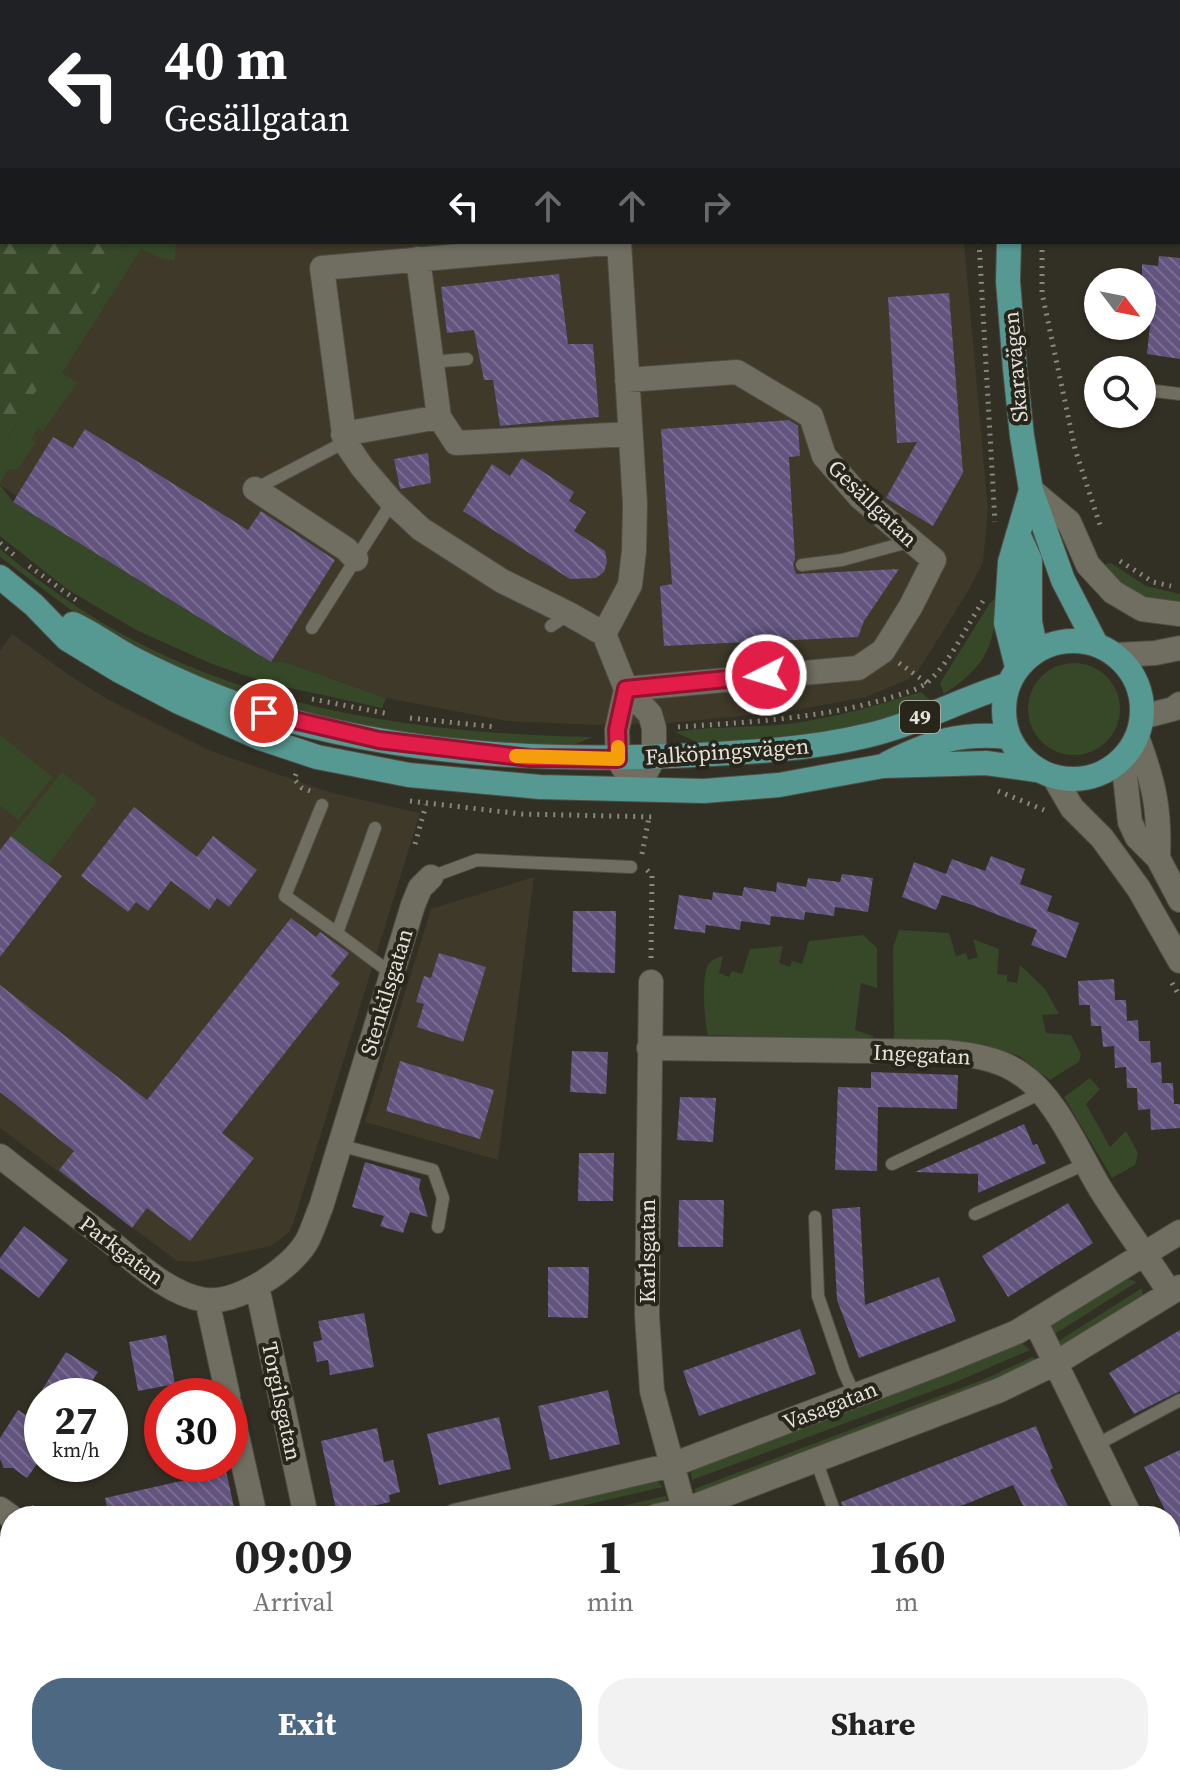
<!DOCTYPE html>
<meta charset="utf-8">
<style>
:root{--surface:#fff;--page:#f2f2f2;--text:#222;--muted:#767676;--accent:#4c6883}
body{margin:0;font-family:"Source Serif 4",serif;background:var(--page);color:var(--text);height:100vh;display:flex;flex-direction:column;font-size:30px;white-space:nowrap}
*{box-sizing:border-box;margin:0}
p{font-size:26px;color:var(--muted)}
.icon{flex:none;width:44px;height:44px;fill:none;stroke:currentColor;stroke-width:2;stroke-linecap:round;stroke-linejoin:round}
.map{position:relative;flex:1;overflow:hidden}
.panel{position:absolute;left:0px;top:1506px;width:1180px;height:280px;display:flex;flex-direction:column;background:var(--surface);border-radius:32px 32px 0 0;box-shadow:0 2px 6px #0004}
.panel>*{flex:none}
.guide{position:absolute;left:0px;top:0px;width:1180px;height:244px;box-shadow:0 2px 6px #0004;background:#202124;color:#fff;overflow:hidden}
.needle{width:52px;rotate:122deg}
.buttons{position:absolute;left:1084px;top:268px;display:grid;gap:16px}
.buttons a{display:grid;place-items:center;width:72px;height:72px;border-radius:50%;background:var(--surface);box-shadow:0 2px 6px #0004;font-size:40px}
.speed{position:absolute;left:24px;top:1378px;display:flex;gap:16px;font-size:40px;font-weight:700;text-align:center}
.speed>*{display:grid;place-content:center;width:104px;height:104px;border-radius:50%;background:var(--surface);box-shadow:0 2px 6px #0004;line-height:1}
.speed small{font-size:20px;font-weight:400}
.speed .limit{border:12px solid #d22;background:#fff;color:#111}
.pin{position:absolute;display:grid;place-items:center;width:68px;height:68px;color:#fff;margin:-34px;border:4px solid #fff;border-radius:50%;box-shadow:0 2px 8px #0007}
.me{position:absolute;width:88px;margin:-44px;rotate:265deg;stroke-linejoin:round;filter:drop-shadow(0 0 6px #0008)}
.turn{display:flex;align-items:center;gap:28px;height:168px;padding:0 32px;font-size:36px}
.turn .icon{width:104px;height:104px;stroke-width:2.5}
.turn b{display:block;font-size:56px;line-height:68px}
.lanes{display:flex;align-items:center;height:76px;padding:0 32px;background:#0003;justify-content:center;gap:40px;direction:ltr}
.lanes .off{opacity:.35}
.eta{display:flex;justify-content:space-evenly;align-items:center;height:136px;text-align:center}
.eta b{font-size:48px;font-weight:700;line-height:56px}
.cta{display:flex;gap:16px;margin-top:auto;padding:16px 32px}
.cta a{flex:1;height:92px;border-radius:32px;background:var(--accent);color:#fff;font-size:32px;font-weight:700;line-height:92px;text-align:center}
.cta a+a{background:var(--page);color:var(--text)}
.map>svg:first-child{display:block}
.built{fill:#3e3928}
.industrial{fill:url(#industrial-furrows)}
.green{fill:#364827}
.forest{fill:url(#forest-firs)}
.building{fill:url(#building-back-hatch)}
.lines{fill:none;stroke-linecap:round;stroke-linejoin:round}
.lane-casing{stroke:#4f4c43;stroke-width:14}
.street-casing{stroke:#4f4c43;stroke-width:26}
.secondary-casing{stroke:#4f4c43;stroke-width:26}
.primary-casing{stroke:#4f4c43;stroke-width:26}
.path{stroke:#8a877e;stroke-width:5;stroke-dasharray:2 6;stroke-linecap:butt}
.lane{stroke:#706d61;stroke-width:12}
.street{stroke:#706d61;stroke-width:24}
.secondary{stroke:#706d61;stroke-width:24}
.primary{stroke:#569892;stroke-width:24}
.route-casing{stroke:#92132f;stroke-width:20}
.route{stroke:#e11d48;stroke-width:14}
.slow{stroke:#f59e0b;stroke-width:14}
.labels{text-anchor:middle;stroke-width:8;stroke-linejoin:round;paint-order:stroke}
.shield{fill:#28251b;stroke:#aca9a1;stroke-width:2}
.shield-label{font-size:20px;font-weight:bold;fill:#e4e2db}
.street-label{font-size:22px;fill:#e4e2db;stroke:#28251b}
</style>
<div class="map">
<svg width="1180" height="1786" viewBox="0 0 1180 1786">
<defs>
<pattern id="industrial-furrows" width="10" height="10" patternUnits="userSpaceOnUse" patternTransform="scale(2)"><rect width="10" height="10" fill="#3e3928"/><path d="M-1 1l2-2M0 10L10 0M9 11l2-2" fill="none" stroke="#5a5547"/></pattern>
<pattern id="forest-firs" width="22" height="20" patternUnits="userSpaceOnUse" patternTransform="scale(2)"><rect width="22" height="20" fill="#364827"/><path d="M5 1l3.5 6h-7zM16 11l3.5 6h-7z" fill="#536246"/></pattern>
<pattern id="building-back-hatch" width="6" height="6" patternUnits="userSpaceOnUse" patternTransform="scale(2)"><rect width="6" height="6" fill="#62547e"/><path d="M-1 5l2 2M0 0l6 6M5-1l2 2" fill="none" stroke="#786c90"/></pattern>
</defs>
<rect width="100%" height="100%" fill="#322f24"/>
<path class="built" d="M62 242H964L988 510 983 562 967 593 918 671 907 680 866 697 791 711 670 723 595 725 507 721 386 698 285 662H271L0 485Z
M12 634 69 675 107 699 211 751 332 793 420 813 294 1221 289 1232 271 1246 195 1262 177 1261 0 1128V651Z
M534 877 498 1160 365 1122 431 909Z"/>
<path class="industrial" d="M222 0H677L680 2H220Z
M1086 0H1180V158L1178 2H1086Z"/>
<path class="green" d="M0 0H222L2 2 0 170Z
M127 242 176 243 175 261 160 258 141 249 62 373 77 383 43 431 38 428 31 439 36 442 18 469H8L0 485 13 502 271 662H285L386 698 382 708 267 683 212 664 136 630 67 589 0 536V450Z
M0 549C45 587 94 621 147 647 283 715 443 734 593 737L563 749 386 733 222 691 87 622 0 557Z
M1111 563 1146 586 1180 594V606C1142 598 1130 591 1102 565Z
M996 598C996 646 985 667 944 694L940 683 990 603Z
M1028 709a46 46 0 1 1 92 0a46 46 0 1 1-92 0Z
M921 692 929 699 928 703 884 720 829 732 719 742H696L675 732C712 726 750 728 787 724 834 718 877 705 921 692Z
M0 735 53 777 18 820 0 806Z
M62 772 98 800 48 865 11 836Z
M899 930 949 933 956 956 966 953 968 960 978 957 973 939 999 949 997 974 1007 975V981L1017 983 1020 965 1045 989 1059 1014 1042 1015 1046 1033 1071 1035 1081 1054 1079 1062 1050 1080 1019 1056 983 1044 894 1039 893 947Z
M863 935 877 948V988L861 983 855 1030 873 1036V1040L708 1035C704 1022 702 979 707 967 710 960 716 958 723 956L719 973 729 977 732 971 742 974 750 949 783 946 779 963 790 967 792 961 802 964 809 941Z
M1090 1078 1100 1089 1086 1104 1110 1147 1126 1131 1138 1153 1135 1165 1112 1178 1064 1097Z
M1126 1278 1137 1282 1053 1335 1049 1328 1052 1321Z
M1142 1288 1143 1296 1062 1348 1057 1342Z
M1022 1343 1030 1350 951 1384 692 1480 691 1473 695 1468Z
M1032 1357 1035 1358V1367L699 1498 694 1489 987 1378Z
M655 1479 663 1487 538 1516H488Z
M666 1496 668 1505 622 1516H578Z
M371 1776H707L670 1786H376Z"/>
<path class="forest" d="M0 241 127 242 0 450Z"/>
<path class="building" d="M1159 256 1180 258V359L1147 354 1150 325 1142 324V264L1158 266Z
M559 274 568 344H593L599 417 500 426 493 380H484L474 330 447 333 441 287Z
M949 293 963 473 933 526 886 498 917 442 897 443 888 297Z
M789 420 798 426 800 456 789 457 795 559 793 565 796 574 899 569 864 621 858 637 664 646 660 586 672 584 661 429Z
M85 429 248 530 261 511 335 560 271 662 13 502 53 437 73 448Z
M428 453 431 483 400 489 394 459Z
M522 458 574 492 569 501 586 512 574 531 605 551 607 562 604 572 596 578 570 579 463 511 492 464 510 476Z
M134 807 197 857 213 836 257 870 229 907 217 898 209 910 171 881 148 911 136 902 128 912 81 876Z
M11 836 62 876 0 957V850Z
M991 856 1025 869 1020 884 1052 896 1047 911 1079 923 1066 958 1031 945 1037 930 975 906 942 895 936 910 902 897 914 862 946 874 952 859 985 871Z
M842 874 873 878 868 912 835 907 834 916 805 912 804 920 771 916 770 925 741 921 740 930 706 925 705 933 674 929 679 895 712 900 713 892 742 896 744 887 776 892 777 882 806 887 808 878 840 882Z
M573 911H616L615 973 572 972Z
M291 918 316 937 320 932 349 953 331 976 340 983 222 1133 254 1158 190 1241 147 1208 132 1228 59 1170 74 1151 0 1092V985L147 1100Z
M439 953 486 967 463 1042 417 1027 424 1004 416 1002 424 976 431 978Z
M1114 979 1115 1000H1126L1127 1021 1138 1020 1139 1041H1150L1151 1063 1161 1062 1162 1083H1173L1174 1104H1180V1128L1151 1130 1150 1109 1138 1110 1137 1088H1127L1126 1067 1115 1068 1114 1046 1103 1047 1101 1026H1091L1090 1005H1079L1078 981Z
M572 1051 608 1052 606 1094 570 1092Z
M400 1061 494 1090 480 1139 386 1111Z
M871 1072 958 1075 957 1109 878 1107 877 1171 835 1170 838 1087 871 1088Z
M680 1097 716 1098 713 1142 677 1140Z
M1024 1124 1033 1145 1037 1144 1046 1163 978 1193V1174L915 1172Z
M579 1153H614L613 1201H578Z
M365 1162 421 1179 419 1188 428 1217 410 1212 403 1233 380 1226 384 1216 352 1207Z
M679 1200H724L723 1247H678Z
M1068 1203 1093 1243 1008 1297 982 1256Z
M860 1207 865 1305 939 1277 956 1321 859 1358 837 1300 832 1209Z
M24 1226 68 1260 39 1298 0 1268V1258Z
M548 1267H589L588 1318 548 1317Z
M364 1313 374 1367 330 1375 328 1360 317 1362 313 1342 322 1340 318 1321Z
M800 1329 816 1374 699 1416 683 1371Z
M1180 1330V1391L1134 1414 1109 1373Z
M166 1335 175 1384 138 1391 129 1342Z
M66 1352 98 1372 82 1396H42V1443L33 1456 39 1461 27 1478 13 1468H4L0 1459V1438L18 1410 26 1415Z
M608 1390 620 1444 550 1460 538 1406Z
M499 1417 511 1469 439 1485 427 1434Z
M1036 1426 1053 1468 1050 1470 1073 1516H1028L1013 1485 936 1516H845L841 1502Z
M377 1428 384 1462 393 1460 400 1492 389 1495 390 1502 337 1514 321 1441Z
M1180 1450V1541L1144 1467Z
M226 1471 236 1516H109L105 1498Z"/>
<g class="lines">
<g class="lane-casing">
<path id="lane" d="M1159 0 1160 2
M1169 2 1172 0
M1178 25 1180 28
M431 362 467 359
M1155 391 1180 394
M255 489 345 442
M802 565 842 560 912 541
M551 626 569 614
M312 628 392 502
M322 805 285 896 337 933
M375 828 337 933 392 974
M431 877 477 860 631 867
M339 1145 433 1170 443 1198 438 1227
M892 1164 1043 1092
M975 1214 1085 1164
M815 1217 818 1296 844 1372 855 1396
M1096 1445 1180 1400
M816 1460 836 1516"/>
</g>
<g class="street-casing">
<path id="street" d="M418 259 439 417
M343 434 439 417 456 443 630 434
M255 489 346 549 356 559
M604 634 569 614 502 581 421 529 392 502 362 467 345 442 322 268 619 242 635 504 634 551 630 585 604 634 626 689 650 714 654 728V757L637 789
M626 689 858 668 883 651 911 606 934 560 860 497 824 456 811 416 737 372 627 380
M626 689 617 730 618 759 637 789
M651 982 647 1315 652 1391 686 1516
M649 1048 945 1052C972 1055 998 1058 1021 1074 1056 1097 1079 1154 1101 1190 1123 1225 1148 1258 1170 1293
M0 1156C34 1183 68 1209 102 1235 132 1258 166 1294 205 1300 238 1304 291 1269 307 1241 313 1230 316 1218 321 1207L413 905 420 888 431 877
M257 1286 306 1516
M207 1300 228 1396
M1035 1321 1130 1516
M230 1405 255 1516
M0 1509 10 1516
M455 1516 672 1465 941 1363 1017 1332 1180 1232
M656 1516 685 1510 1000 1390 1056 1363 1180 1287
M0 1567 10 1574
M0 1636 10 1630
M0 1695 10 1689
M347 1776 349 1786
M751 1776 753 1786
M1138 1786 1139 1776"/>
</g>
<g class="secondary-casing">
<path id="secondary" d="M1031 490 1069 522 1088 565 1113 592 1142 609 1180 614
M1116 655 1155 653 1180 648
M1142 717 1173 709 1180 704
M1137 737C1154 783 1160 809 1158 858
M1123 758 1130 822 1137 837 1158 858 1180 900
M1054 777 1072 808 1102 838 1139 889 1180 961"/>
</g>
<g class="primary-casing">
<path id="primary" d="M1014 2V0
M1009 242 1008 281 1015 369 1022 436 1031 490 1063 580 1096 644
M1018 534 1030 560V622L1036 650
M0 577 34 605 67 639 118 670 179 702 260 738 317 757 409 775 540 787 704 791 779 785 883 766 986 763 1037 770
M73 624C93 633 111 647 130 657 173 679 218 699 264 713 404 756 552 762 696 755 752 752 810 749 865 736 914 725 959 700 1007 685
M1004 710a69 69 0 1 1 138 0a69 69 0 1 1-138 0Z
M1017 667 1006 623 1010 562 1031 490
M888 763C931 742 960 732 1008 737"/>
</g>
<path class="path" d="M984 2V0
M1042 2V0
M979 242 995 522
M1042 242V293L1075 449 1100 525
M0 543 14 555
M1120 561 1153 582 1171 586
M29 566 76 600
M899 663 927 683
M312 699 389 714
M410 718 496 727
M678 727C748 722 820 719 889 698 901 694 918 690 928 682 951 661 966 627 983 601
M296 774 294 779 302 788 313 792
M998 791 1044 810
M410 801 522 814 655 817
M415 844 426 805
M642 854 649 817
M647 870 652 875 651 961
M1172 983 1180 997
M31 1507 44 1516
M420 1776 425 1786
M446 1776H454
M702 1776V1777
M835 1780 836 1776"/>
<use href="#lane" class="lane"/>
<use href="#street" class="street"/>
<use href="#secondary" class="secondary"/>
<use href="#primary" class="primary"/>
</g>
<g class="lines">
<g class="route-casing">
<path id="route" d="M264 713 379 740 529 758 618 759 617 730 626 689 766 675"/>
</g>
<use href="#route" class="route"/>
<path class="slow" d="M516 756 618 759V747"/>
</g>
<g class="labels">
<rect class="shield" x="900" y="701" width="40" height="32" rx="6"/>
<g class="shield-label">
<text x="920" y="724">49</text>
</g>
<g class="street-label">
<text transform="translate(1015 367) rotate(-95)" y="8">Skaravägen</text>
<text transform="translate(873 503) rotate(44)" y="8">Gesällgatan</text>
<text transform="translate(727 751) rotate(-4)" y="8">Falköpingsvägen</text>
<text transform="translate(386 992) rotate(-73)" y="8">Stenkilsgatan</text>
<text transform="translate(922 1054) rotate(3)" y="8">Ingegatan</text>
<text transform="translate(122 1250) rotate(37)" y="8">Parkgatan</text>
<text transform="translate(647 1251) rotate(-90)" y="8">Karlsgatan</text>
<text transform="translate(282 1401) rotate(78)" y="8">Torgilsgatan</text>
<text transform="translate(830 1405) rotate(-21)" y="8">Vasagatan</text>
</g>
</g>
</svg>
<div class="buttons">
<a><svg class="needle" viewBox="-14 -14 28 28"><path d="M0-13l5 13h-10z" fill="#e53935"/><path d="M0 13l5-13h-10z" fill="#767676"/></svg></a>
<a><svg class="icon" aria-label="search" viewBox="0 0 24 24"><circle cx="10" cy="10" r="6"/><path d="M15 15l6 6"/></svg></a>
</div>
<div class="speed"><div>27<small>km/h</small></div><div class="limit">30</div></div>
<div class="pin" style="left:264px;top:713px;background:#d93025"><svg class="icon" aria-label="arrive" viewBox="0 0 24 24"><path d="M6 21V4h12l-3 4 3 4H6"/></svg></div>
<svg class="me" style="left:766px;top:675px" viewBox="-20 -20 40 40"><circle r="17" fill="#e11d48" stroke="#fff" stroke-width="3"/><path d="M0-11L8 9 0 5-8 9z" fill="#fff"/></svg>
<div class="guide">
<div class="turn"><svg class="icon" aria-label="left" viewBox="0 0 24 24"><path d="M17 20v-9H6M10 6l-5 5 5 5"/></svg><div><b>40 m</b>Gesällgatan</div></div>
<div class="lanes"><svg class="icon" aria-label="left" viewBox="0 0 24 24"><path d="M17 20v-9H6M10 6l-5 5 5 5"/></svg><svg class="icon off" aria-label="ahead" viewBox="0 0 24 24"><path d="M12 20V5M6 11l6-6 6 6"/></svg><svg class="icon off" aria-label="ahead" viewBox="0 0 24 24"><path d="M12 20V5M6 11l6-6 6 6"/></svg><svg class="icon off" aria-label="right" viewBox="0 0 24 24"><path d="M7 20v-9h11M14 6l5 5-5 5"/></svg></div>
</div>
<section class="panel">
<div class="eta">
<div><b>09:09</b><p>Arrival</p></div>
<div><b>1</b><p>min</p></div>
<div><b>160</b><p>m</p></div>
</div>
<div class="cta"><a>Exit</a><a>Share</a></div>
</section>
</div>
